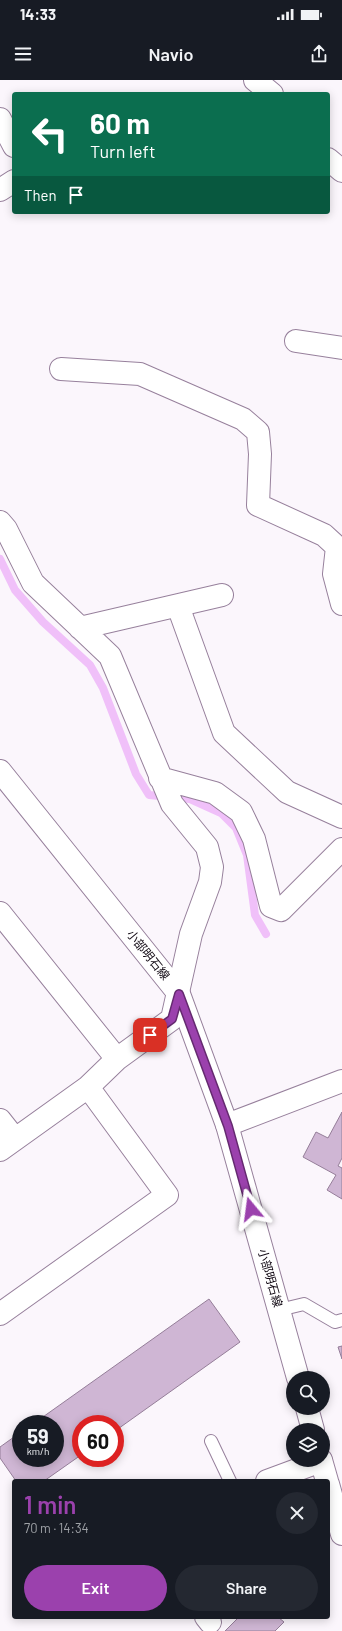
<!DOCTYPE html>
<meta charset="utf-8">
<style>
:root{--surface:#171b24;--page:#242831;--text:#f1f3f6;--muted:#9ea1a6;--accent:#9b41ad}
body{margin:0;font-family:Barlow,"Noto Sans JP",sans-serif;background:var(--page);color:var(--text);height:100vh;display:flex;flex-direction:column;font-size:15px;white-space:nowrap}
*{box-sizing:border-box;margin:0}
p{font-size:13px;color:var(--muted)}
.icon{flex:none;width:22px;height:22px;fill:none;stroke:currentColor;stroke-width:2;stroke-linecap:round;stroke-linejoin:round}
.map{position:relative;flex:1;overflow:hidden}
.drawer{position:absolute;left:12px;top:1399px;width:318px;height:140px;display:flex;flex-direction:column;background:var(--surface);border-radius:4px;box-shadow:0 2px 10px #0003}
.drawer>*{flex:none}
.hud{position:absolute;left:12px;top:12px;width:318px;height:122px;border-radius:4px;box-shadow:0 2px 10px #0003;background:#0b6e4f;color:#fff;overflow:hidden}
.controls{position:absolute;left:286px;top:1291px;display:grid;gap:8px}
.controls a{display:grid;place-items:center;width:44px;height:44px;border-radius:50%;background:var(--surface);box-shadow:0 2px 10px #0003;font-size:20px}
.speed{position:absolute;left:12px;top:1335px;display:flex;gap:8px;font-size:20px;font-weight:700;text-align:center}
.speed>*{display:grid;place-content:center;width:52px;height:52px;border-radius:50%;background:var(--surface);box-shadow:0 2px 10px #0003;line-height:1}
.speed small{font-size:10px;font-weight:400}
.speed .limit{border:6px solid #d22;background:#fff;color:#111}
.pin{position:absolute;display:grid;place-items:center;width:34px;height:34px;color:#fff;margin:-17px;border-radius:8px;box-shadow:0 2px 6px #0006}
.me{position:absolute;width:44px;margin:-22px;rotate:344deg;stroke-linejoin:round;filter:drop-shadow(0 0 3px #0008)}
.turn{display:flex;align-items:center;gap:14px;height:84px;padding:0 12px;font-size:18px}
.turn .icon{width:52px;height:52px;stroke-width:2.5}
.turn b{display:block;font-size:28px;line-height:34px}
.then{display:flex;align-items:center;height:38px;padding:0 12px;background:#0003;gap:8px;font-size:15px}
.round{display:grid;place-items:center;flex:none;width:42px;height:42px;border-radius:21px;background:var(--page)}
.overview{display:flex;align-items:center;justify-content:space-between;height:68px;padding:0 12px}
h1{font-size:24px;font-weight:600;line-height:30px;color:var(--accent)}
.primary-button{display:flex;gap:8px;margin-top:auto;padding:8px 12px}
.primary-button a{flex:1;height:46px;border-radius:24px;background:var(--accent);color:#fff;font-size:16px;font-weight:600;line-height:46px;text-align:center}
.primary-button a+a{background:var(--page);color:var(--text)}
.status{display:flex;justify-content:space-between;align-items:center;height:28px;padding:0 20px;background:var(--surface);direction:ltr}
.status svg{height:11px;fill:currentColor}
header{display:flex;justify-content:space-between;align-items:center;height:52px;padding:0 12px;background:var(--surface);font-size:18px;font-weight:600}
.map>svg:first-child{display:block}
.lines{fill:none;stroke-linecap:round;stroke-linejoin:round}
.stream{stroke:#f0c0f9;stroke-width:8}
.building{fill:#cfb6d4;stroke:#957e99}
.service-casing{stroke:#97809c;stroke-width:14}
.minor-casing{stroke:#97809c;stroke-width:24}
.primary-casing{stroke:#97809c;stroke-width:24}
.service{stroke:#fff;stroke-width:12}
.minor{stroke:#fff;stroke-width:22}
.primary{stroke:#fff;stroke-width:22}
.route-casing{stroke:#652a70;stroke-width:10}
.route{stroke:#9b41ad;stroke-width:7}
.labels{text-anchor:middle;stroke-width:3;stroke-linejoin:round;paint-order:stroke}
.street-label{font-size:12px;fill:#120a14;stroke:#fff}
</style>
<div class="status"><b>14:33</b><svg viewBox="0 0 49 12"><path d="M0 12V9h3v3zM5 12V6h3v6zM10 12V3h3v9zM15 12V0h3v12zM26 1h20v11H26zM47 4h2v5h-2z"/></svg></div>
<header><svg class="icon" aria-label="menu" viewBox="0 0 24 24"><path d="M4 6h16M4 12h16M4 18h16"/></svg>Navio<svg class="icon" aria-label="share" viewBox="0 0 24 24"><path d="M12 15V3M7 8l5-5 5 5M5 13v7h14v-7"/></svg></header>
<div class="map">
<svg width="342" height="1551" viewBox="0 0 342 1551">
<rect width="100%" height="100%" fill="#fbf6fc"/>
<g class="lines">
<path class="stream" d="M0 479 15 510 43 542 90 585 103 608 136 694 149 715 190 719 221 733 236 748 247 775 255 835 266 854"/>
</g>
<path class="building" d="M342 1032V1078L338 1086 342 1088V1119L327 1110 336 1095 303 1077 316 1052 328 1058Z
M209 1219 240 1262 115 1351V1344H81V1375L44 1401H16L0 1378V1367L21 1352V1378H55V1344H33Z
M342 1266V1279L338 1267Z
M239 1537H278L284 1542 275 1551H225Z"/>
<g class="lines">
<g class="service-casing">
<path id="service" d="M279 1230 304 1224 335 1242 342 1240
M211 1361 230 1401"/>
</g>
<g class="minor-casing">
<path id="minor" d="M255 0 272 14
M0 39 14 66
M328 79 342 91
M0 110 14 101
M296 261 342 268
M61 289 140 294 243 339 258 352 260 374 258 425 324 455 337 467
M0 442 6 449 33 503 110 576 172 724 207 767 212 787 210 802 191 854 172 939 117 979 88 1007 0 1070
M337 467 334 494 342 524
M178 526 224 653 287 712 342 737
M80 548 222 515
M160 698 215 713 241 732 254 759 271 826 281 830 342 769
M0 833 117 979
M0 1040 15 1059
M227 1045 342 1001
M0 1234 167 1115 88 1007
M267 1401 321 1381
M206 1537 210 1542"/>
</g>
<g class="primary-casing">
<path id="primary" d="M0 691 179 914 227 1045 298 1298
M307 1328 313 1350
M321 1380 327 1401
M328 1404 342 1454"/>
</g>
<use href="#service" class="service"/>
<use href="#minor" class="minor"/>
<use href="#primary" class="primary"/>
</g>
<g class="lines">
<g class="route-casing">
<path id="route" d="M150 955 172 939 179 914 228 1046 251 1129"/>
</g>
<use href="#route" class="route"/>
</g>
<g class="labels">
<g class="street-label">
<text transform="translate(148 875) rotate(51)" y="4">小部明石線</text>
<text transform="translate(270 1198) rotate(74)" y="4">小部明石線</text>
</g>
</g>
</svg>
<div class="controls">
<a><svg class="icon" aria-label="search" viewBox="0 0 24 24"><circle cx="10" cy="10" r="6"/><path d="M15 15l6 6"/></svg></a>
<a><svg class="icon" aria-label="layers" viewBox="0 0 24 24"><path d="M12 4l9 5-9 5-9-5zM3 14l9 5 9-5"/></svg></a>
</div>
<div class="speed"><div>59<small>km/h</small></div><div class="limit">60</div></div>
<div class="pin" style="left:150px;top:955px;background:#d93025"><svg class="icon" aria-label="arrive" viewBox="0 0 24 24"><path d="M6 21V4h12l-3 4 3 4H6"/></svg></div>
<svg class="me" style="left:251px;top:1129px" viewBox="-20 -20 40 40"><path d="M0-17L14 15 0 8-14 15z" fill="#9b41ad" stroke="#fff" stroke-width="4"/></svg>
<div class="hud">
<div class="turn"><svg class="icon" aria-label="left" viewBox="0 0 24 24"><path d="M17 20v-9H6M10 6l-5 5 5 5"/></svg><div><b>60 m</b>Turn left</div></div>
<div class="then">Then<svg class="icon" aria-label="arrive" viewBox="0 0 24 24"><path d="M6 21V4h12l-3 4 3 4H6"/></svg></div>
</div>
<section class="drawer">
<div class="overview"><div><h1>1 min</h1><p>70 m · 14:34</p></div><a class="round"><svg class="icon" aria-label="close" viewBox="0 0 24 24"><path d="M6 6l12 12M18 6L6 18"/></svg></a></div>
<div class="primary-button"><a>Exit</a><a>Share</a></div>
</section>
</div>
